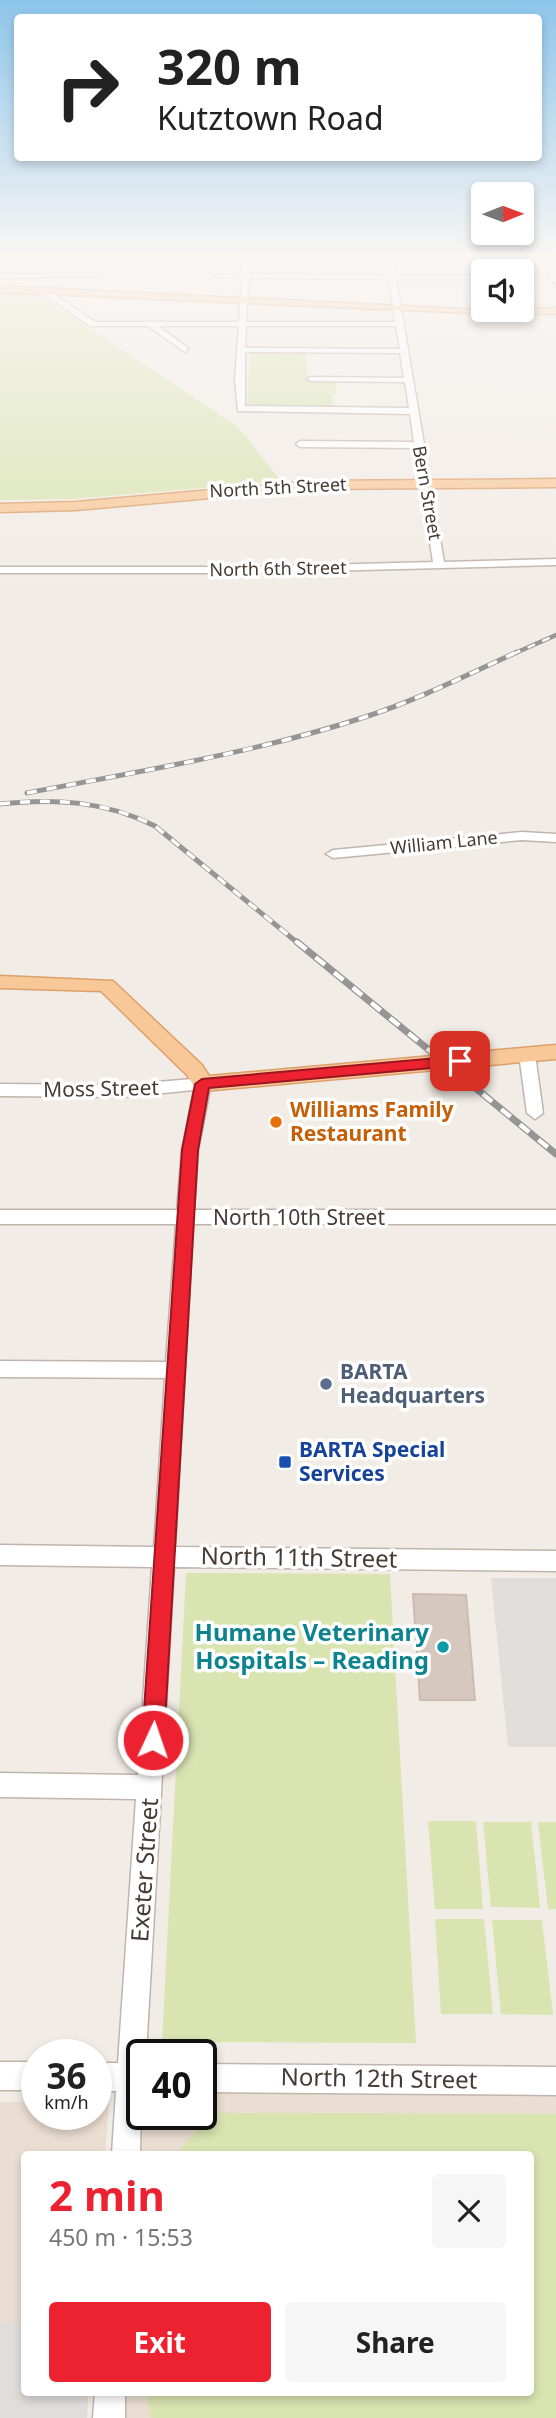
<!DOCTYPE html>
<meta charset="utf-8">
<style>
:root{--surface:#fff;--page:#f6f6f6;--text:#222;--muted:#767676;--accent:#ed2231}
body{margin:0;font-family:"Noto Sans",sans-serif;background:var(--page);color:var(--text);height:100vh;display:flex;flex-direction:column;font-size:26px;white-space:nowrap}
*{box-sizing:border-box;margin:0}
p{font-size:23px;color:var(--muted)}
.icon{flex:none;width:38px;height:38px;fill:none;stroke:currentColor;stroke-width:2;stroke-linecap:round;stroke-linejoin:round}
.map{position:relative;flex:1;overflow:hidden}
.details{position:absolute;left:21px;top:2151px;width:513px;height:245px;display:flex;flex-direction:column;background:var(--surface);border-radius:7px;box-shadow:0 4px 10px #0003}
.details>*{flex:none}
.guide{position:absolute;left:14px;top:14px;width:528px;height:147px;border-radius:7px;box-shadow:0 4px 10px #0003;background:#fff;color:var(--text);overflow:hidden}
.needle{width:46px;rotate:89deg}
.fabs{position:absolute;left:471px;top:182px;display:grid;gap:14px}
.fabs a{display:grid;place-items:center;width:63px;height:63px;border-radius:7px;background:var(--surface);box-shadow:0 4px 10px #0003;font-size:35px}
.speed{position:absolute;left:21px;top:2039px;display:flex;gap:14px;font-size:35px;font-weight:700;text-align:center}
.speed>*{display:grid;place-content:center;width:91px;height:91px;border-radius:50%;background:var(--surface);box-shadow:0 4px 10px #0003;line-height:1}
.speed small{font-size:18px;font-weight:400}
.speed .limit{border:4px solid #111;border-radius:10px;background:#fff;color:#111}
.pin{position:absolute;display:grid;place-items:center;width:60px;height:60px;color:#fff;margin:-30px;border-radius:14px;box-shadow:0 4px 10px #0006}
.me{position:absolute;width:77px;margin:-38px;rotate:3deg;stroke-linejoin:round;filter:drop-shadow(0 0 5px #0008)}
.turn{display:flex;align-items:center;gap:24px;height:147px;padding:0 28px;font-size:32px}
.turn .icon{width:91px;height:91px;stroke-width:2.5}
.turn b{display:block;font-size:49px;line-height:60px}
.round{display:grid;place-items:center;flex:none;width:74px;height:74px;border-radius:7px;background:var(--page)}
.overview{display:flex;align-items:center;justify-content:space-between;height:119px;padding:0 28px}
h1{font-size:42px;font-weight:700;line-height:52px;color:var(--accent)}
.action{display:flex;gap:14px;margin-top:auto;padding:14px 28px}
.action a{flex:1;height:80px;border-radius:7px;background:var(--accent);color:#fff;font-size:28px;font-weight:700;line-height:80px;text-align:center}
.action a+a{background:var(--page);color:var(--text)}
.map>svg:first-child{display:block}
.education{fill:#eaddd1}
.green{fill:#d9e4b1}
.parking{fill:#e0dddb}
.building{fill:#d6c8bf;stroke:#cdbbb0;stroke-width:2}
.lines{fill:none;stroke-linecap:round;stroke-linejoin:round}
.minor-casing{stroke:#c0b4ac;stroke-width:3}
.major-casing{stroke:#dca06a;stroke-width:3}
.minor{fill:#fff;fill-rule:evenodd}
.major{fill:#f8c899;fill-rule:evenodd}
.rail-far3-casing{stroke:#959595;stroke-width:2.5}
.rail-far2-casing{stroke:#959595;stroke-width:4.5}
.rail-far1-casing{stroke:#959595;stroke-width:5}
.rail-casing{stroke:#959595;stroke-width:7}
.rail-far3{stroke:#fff;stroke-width:2;stroke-dasharray:6;stroke-linecap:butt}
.rail-far2{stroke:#fff;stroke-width:2.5;stroke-dasharray:8;stroke-linecap:butt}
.rail-far1{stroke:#fff;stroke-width:3.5;stroke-dasharray:10;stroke-linecap:butt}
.rail{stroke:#fff;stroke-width:4.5;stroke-dasharray:12;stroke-linecap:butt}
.route{fill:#ed2231;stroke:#9a1620;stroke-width:2}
.food-dot{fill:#e8710a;stroke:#fff;stroke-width:2.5}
.service-dot{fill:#5c6f8a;stroke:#fff;stroke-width:2.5}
.transit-dot{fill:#1a4fb4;stroke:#fff;stroke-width:2.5}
.culture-dot{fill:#0f9aa8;stroke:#fff;stroke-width:2.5}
.labels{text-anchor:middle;stroke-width:7;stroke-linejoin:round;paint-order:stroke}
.far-street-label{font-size:18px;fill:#443b36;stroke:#fff}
.street-label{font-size:21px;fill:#443b36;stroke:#fff}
.food-label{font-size:21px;font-weight:bold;fill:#c56008;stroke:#fff;text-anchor:start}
.service-label{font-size:21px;font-weight:bold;fill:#4e5e75;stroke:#fff;text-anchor:start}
.transit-label{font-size:21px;font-weight:bold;fill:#164399;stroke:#fff;text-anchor:start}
.near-street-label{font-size:24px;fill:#443b36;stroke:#fff}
.near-culture-label{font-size:24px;font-weight:bold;fill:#0d838f;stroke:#fff;text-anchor:end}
</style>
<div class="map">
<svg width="556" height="2418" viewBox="0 0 556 2418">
<rect width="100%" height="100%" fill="#f2ece6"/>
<path class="education" d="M131 2077H142V2114H201V2078L556 2081V2418H109L110 2392H530V2154H126Z
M0 2102H37V2114H96V2102H109L105 2154H24V2392H88L87 2418H0Z"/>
<path class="green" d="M0 292 37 293 238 427 281 481 74 499 0 500Z
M250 353H306L308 381H336L337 394H332L333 407H247Z
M186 1573 390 1574 416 2043 162 2042Z
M428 1821H476L483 1909H435Z
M483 1822H531L540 1908 491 1907Z
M538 1822H556V1909H548Z
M435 1919H484L493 2014H441Z
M492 1920H542L553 2015 501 2014Z
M212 2113 556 2114V2418H151V2410H148V2392H530V2154H176Z"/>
<path class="parking" d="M491 1578H556V1747H508Z
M0 2323H24V2392H88L87 2418H0Z"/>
<path class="building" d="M413 1594 466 1595 475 1700H420Z"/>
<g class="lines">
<g class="minor-casing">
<path id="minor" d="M0 254H556V257H392L395 275H483V279H396L444 562 556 559V565L246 573H0V567H246L433 562 415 448 300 447 296 444 300 441 414 442 410 414 238 411 235 379 239 326H158L188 348 185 352 148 326H90L40 291 47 289 95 322H239L242 278 213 276 242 274 243 257H0ZM250 257H385L388 275 249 274ZM249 278 389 279 395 322H246ZM246 326H396L400 349 245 348ZM245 352 400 353 404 378 311 377 307 379 311 381 405 382 409 408 245 406Z
M0 274H100L104 276 0 278Z
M522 275 534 277 522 279Z
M522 832 556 834V842L522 840 333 858 326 854 333 850Z
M527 1049 535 1054 543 1113 535 1119 527 1113 519 1054Z
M203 1078 211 1084 198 1150 194 1210H556V1224H193L175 1547 556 1551V1571L174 1567 146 2054H142L140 2154H112L116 2091H96V2063H118L136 1799 0 1797V1773L138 1775 152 1567 0 1565V1545L154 1547 165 1378 0 1377V1361L166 1362 176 1224H0V1210H177L182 1150 194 1090 124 1097 0 1096V1084L124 1085Z
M0 2062H37V2090H0Z
M201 2064 556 2067V2095L201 2092Z
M95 2392H125V2418H93Z"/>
</g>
<g class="major-casing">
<path id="major" d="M0 286 483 310 556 308V314H490L0 292Z
M556 479V487L314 489 76 510 0 512V504L76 502 314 481Z
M0 976 113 981 202 1065 209 1076 556 1045V1059L203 1091 196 1089 187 1075 101 991 0 988Z"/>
</g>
<use href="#minor" class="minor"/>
<use href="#major" class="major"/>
<g class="rail-far3-casing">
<path id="rail-far3" d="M507 254 546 274 556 286"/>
</g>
<g class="rail-far2-casing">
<path id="rail-far2" d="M513 654 556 635"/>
</g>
<g class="rail-far1-casing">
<path id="rail-far1" d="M27 793C140 771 255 753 365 717 417 700 467 675 517 652
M0 804C55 798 105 801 155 826L299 944"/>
</g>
<g class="rail-casing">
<path id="rail" d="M297 942 556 1154"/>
</g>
<use href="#rail-far3" class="rail-far3"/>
<use href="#rail-far2" class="rail-far2"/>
<use href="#rail-far1" class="rail-far1"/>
<use href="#rail" class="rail"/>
</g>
<linearGradient id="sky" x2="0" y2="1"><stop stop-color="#8dc5ea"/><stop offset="0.43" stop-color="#f9f6f4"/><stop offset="1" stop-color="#f9f6f4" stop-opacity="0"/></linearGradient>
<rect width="556" height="592" fill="url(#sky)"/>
<path class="route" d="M460 1056 465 1058V1065L209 1088 198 1150 164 1740 161 1747 153 1751 146 1747 142 1740 182 1150 195 1084 202 1079Z"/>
<circle class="food-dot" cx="276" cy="1122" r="7"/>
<circle class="service-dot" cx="326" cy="1384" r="7"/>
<rect class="transit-dot" x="278" y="1455" width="14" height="14" rx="3.5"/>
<circle class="culture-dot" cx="443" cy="1647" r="7"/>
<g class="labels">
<g class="far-street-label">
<text transform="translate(278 488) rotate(-3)" y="6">North 5th Street</text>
<text transform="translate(427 493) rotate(80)" y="6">Bern Street</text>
<text transform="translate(278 569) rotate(-1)" y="6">North 6th Street</text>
<text transform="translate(444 843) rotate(-6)" y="6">William Lane</text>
</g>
<g class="street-label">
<text transform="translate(101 1089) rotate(-1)" y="7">Moss Street</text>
<text x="299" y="1225">North 10th Street</text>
</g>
<g class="food-label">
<text x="290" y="1117">Williams Family<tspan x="290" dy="24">Restaurant</tspan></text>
</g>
<g class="service-label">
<text x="340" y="1379">BARTA<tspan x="340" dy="24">Headquarters</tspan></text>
</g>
<g class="transit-label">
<text x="299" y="1457">BARTA Special<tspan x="299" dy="24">Services</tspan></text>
</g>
<g class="near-street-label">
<text transform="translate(299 1558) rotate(1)" y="8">North 11th Street</text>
<text transform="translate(145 1870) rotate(-86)" y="8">Exeter Street</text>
<text transform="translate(379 2079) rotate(1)" y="8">North 12th Street</text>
</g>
<g class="near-culture-label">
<text x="429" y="1641">Humane Veterinary<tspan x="429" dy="28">Hospitals – Reading</tspan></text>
</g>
</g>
</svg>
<div class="fabs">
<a><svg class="needle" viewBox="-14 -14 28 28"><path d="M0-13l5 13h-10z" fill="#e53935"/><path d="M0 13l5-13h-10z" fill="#767676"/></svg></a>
<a><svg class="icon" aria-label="sound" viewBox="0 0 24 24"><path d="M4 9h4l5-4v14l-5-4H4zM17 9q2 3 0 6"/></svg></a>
</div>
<div class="speed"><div>36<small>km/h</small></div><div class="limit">40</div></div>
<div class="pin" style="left:460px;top:1061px;background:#d93025"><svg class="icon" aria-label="arrive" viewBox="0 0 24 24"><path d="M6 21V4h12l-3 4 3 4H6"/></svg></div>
<svg class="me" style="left:153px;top:1740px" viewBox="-20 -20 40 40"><circle r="17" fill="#ed2231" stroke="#fff" stroke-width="3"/><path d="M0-11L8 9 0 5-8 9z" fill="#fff"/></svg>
<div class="guide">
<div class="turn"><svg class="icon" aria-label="right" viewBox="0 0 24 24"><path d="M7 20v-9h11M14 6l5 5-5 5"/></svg><div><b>320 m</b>Kutztown Road</div></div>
</div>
<section class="details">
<div class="overview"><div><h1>2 min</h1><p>450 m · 15:53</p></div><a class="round"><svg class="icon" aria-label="close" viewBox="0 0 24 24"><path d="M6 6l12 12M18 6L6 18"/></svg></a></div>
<div class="action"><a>Exit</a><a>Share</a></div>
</section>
</div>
